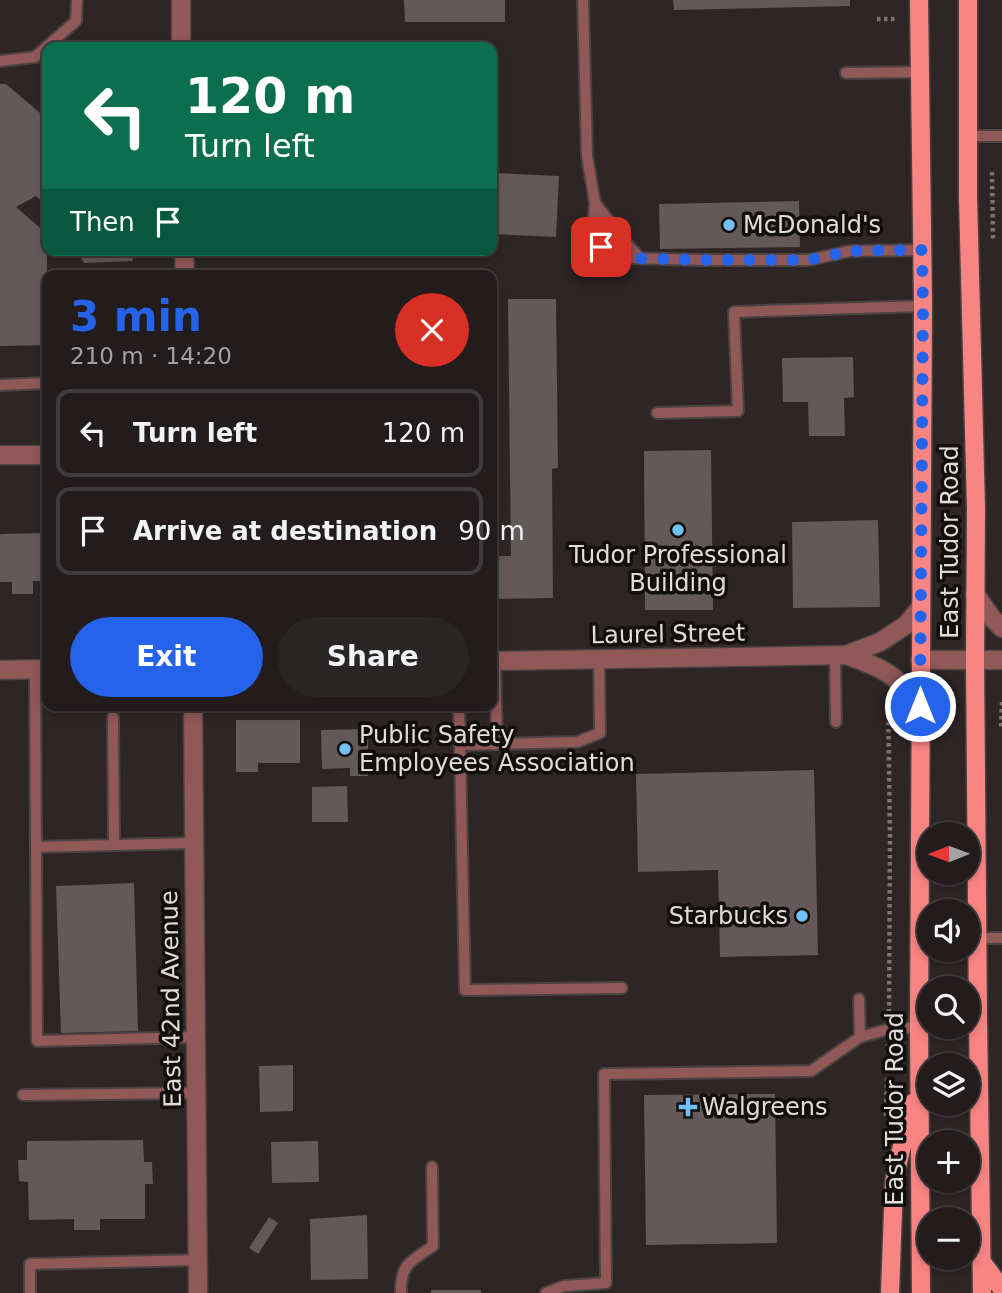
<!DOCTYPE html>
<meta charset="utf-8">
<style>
:root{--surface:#221c1c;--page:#2a2525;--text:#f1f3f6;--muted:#a2a1a3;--line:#3f3a3b;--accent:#2563eb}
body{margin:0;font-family:"DejaVu Sans",sans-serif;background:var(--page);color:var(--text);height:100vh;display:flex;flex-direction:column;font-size:26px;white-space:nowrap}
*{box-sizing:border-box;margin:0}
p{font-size:23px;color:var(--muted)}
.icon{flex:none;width:38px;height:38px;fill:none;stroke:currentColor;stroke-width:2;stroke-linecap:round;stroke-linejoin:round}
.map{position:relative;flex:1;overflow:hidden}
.sheet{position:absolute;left:42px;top:270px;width:455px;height:441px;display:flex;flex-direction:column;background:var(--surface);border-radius:14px;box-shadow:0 4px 10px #0003,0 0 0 2px var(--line)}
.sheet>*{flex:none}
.hud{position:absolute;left:42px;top:42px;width:455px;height:214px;border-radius:14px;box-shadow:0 4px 10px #0003,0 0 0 2px var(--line);background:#0b6e4f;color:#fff;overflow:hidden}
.needle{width:46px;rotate:269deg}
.buttons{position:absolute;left:917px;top:822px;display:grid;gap:14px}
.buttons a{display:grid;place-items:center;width:63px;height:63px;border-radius:50%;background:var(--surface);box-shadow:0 4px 10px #0003,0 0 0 2px var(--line);font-size:35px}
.pin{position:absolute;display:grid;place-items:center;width:60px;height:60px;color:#fff;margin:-30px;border-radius:14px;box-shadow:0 4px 10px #0006}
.me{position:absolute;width:77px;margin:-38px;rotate:0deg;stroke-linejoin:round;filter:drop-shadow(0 0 5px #0008)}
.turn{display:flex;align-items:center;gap:24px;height:147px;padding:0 28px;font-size:32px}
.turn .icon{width:91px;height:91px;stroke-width:2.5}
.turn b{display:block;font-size:49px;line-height:60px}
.then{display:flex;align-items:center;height:66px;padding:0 28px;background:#0003;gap:14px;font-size:26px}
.round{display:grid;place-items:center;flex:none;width:74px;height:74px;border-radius:37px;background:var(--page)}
.overview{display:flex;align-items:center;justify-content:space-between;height:119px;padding:0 28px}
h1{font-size:42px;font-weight:700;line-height:52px;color:var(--accent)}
.cta{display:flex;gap:14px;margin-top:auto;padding:14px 28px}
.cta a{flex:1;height:80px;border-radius:42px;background:var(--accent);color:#fff;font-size:28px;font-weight:700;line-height:80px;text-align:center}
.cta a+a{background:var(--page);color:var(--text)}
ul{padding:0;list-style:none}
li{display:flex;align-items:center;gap:21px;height:88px;margin:0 14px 10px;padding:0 14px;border:4px solid var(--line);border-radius:14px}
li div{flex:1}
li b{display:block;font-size:26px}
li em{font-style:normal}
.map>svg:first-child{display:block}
.building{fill:#635958}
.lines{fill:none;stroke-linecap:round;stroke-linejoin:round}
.service-casing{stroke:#4b4242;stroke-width:14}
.minor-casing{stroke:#4b4242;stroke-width:21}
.primary-casing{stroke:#4b4242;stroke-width:21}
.path{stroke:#7a7373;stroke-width:4.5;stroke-dasharray:3.5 3.5;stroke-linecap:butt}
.service{stroke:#905857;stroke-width:10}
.minor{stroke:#905857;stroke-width:18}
.primary{stroke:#f98484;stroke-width:18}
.route{stroke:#2563eb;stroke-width:12;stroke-dasharray:0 21.6}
.poi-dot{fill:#72c1f5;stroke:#130f0f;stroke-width:2.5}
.labels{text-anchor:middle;stroke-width:7;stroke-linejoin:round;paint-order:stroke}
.poi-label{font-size:24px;fill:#e1dcdb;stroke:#130f0f;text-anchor:start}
.street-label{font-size:24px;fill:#e1dcdb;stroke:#130f0f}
</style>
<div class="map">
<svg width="1002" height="1293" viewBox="0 0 1002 1293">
<rect width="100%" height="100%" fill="#2e2525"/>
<path class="building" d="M404 0H505V22H405Z
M673 0H850V6L674 10Z
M0 84H6L47 119V206L36 196 16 207 47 234V345L0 346Z
M492 173 559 176 556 237 492 234Z
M799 201 800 247 660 249 659 204Z
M77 250H132L133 261 84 263Z
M508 299H556L558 468 552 469 553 598 492 599V556H511Z
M853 357 854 397 844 398 845 436H809L808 402H783L782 358Z
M711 450 713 610H645L644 451Z
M878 520 880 607 793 608 792 522Z
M47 533V581H33V594H12V582H0V535L1 534Z
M236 720H300V763H258V772H236Z
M368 729V776H350V768L322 769 321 730Z
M814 770 818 955 720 957 718 870 638 872 636 774Z
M347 786 348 822H312V787Z
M134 883 138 1031 61 1033 56 886Z
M293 1065V1111L260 1112 259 1066Z
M775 1094 777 1243 646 1245 644 1095Z
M143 1140 144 1162H152L153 1184H145V1219H100V1230H74V1219L29 1220 28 1182 19 1181 18 1160H27V1141Z
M318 1141 319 1182 272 1183 271 1142Z
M367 1215 368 1279 311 1280 310 1219Z
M269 1217 278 1223 258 1254 249 1248Z
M431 1290H481V1293H431Z"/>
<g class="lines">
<g class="service-casing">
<path id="service" d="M583 0 587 156 595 203 593 227 594 235 601 247 612 254 626 258 703 260H809L850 251 922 250
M0 61 35 57 76 21 77 0
M846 73 920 72
M967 136H1002
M595 203 628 245 640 258
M0 385 47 383
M657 413 738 411 734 312 923 306
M835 656 836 722
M495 661 497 744
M35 669 36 847 194 843
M459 705 465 990 622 988
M113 717 114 845
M460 745 577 742 600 733 599 659
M36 847 37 1041 196 1037
M977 938H1002
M859 999 860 1037
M23 1095 197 1093
M30 1293V1264L198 1260
M401 1293C400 1264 411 1261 433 1246L432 1167
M546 1293 564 1286 606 1283 604 1074 811 1071 860 1037 889 1029 919 1027"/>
</g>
<g class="minor-casing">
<path id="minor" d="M181 0V47
M184 250 185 275
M0 455H47
M975 594 992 618 1002 628
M846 655 880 642 906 625 921 607
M920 660H1002
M492 661 846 655C883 668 896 674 920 706
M0 670 47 669
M193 705 198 1293"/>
</g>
<g class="primary-casing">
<path id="primary" d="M919 0 923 306 919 1027 921 1293
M968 0V196L976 509 975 660 978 1021 982 1293
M982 1262 1002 1289
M890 1293 894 1183 898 1162 913 1103"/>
</g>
<path class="path" d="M877 19H898
M992 172 993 241
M888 701 890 837 889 1015
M1002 702 1001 724 1002 730
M886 1116 888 1044"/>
<use href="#service" class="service"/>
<use href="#minor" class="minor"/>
<use href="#primary" class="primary"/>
</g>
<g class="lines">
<path class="route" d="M601 247 612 254 626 258 703 260H808L850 251 922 250 923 306 920 706"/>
</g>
<g class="poi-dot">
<circle cx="729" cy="225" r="7"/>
<circle cx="678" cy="530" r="7"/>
<circle cx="345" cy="749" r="7"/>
<circle cx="802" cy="916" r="7"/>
<path d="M684.5 1096.5h7v7h7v7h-7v7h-7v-7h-7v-7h7z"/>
</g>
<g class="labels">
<g class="poi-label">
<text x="743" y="233">McDonald's</text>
<text x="678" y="563" text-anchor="middle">Tudor Professional<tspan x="678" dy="28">Building</tspan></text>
<text x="359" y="743">Public Safety<tspan x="359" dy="28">Employees Association</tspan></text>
<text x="788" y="924" text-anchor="end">Starbucks</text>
<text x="702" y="1115">Walgreens</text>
</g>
<g class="street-label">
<text transform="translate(950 542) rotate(-90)" y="8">East Tudor Road</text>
<text transform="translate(668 634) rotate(-1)" y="8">Laurel Street</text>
<text transform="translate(171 999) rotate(-91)" y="8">East 42nd Avenue</text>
<text transform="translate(895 1109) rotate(-90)" y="8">East Tudor Road</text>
</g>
</g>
</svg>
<div class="buttons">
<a><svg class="needle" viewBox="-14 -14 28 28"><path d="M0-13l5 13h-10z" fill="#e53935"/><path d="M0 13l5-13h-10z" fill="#a2a1a3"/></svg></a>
<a><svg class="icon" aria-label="sound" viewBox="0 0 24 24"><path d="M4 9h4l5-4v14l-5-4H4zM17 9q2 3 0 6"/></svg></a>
<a><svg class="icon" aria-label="search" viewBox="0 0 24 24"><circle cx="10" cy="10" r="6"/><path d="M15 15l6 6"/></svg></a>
<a><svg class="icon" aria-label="layers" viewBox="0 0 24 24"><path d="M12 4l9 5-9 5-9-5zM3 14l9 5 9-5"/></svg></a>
<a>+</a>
<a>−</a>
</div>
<div class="pin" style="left:601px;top:247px;background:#d93025"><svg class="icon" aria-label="arrive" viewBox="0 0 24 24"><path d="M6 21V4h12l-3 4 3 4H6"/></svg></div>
<svg class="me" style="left:920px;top:706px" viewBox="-20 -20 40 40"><circle r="17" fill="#2563eb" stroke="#fff" stroke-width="3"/><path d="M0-11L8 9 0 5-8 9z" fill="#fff"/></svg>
<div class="hud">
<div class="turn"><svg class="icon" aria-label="left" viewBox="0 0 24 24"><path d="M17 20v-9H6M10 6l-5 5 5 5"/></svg><div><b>120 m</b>Turn left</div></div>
<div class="then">Then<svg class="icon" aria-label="arrive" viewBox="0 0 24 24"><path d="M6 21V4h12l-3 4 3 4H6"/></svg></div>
</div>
<section class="sheet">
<div class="overview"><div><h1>3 min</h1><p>210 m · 14:20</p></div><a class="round" style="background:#d93025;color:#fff"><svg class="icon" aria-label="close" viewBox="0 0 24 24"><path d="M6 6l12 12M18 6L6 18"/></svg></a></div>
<ul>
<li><svg class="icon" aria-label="left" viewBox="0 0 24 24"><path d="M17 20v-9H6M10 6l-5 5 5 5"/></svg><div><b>Turn left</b></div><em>120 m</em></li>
<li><svg class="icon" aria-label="arrive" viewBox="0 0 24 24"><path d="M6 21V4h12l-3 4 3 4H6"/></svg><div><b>Arrive at destination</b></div><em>90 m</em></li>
</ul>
<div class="cta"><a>Exit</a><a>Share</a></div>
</section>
</div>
